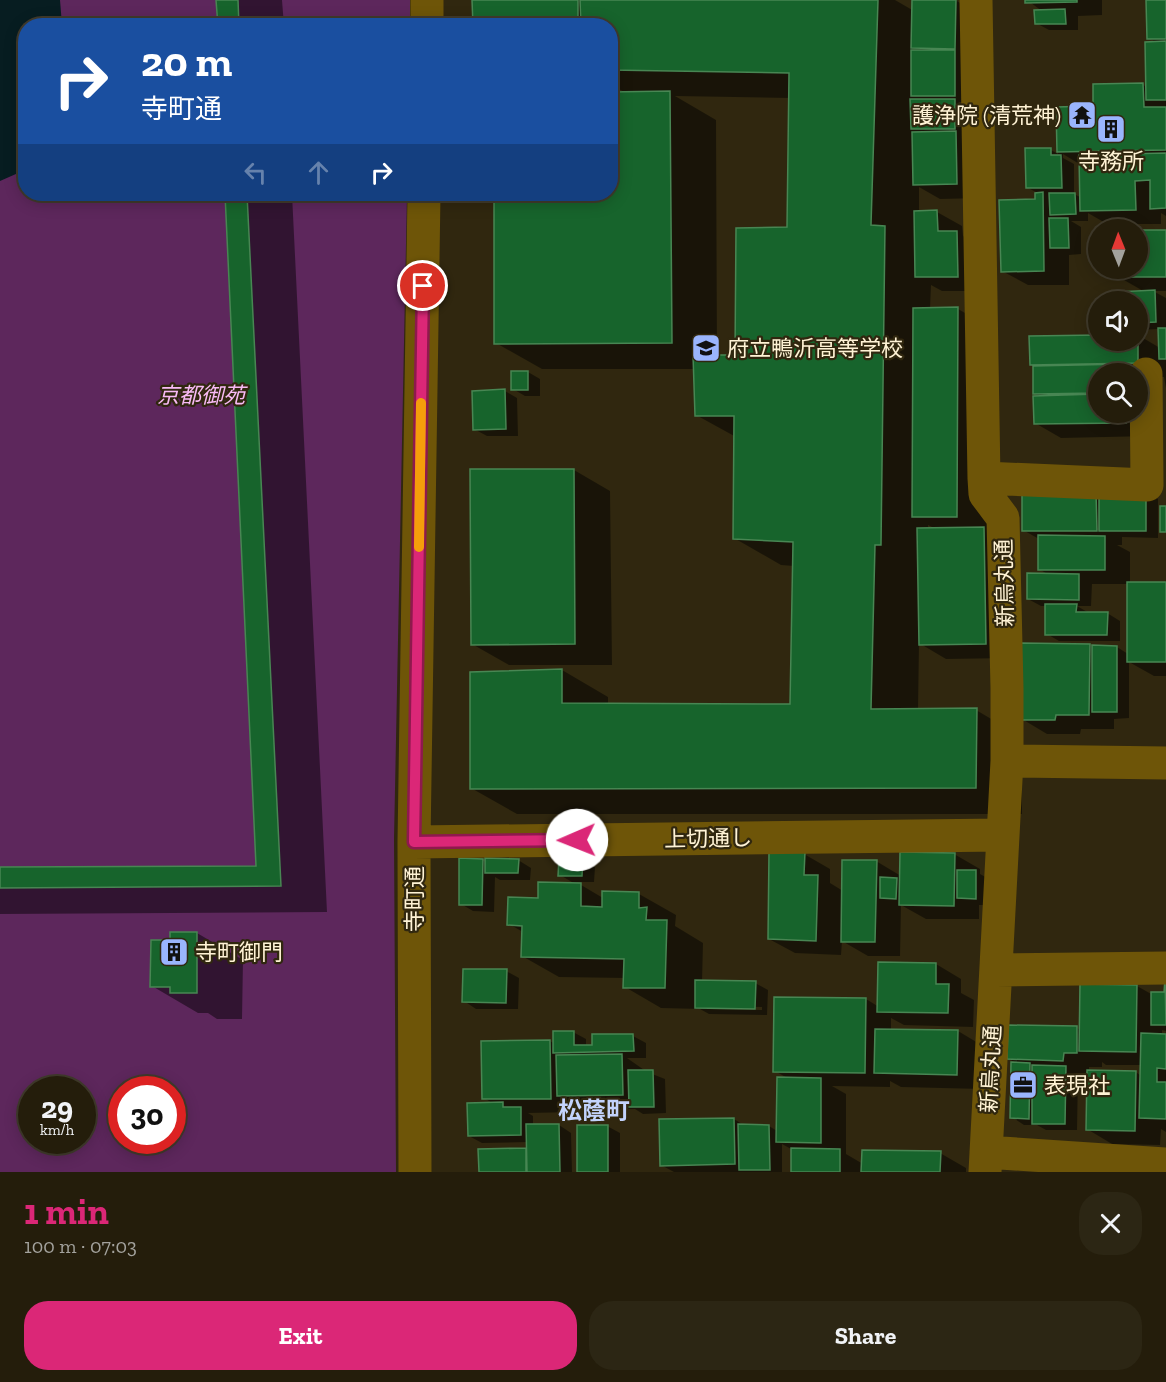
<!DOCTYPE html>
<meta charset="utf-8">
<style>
:root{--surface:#241d0b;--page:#2c2614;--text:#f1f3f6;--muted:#a3a29d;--line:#413b2c;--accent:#db2777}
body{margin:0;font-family:"Zilla Slab","Noto Sans JP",serif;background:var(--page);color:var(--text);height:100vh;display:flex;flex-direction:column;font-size:22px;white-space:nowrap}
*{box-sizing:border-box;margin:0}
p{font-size:20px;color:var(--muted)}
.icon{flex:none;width:33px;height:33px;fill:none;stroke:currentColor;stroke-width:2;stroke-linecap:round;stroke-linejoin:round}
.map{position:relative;height:1172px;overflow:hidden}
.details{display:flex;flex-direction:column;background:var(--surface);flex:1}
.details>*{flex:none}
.top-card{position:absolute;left:18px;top:18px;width:600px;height:183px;border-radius:24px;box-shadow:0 3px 15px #0003,0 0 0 2px var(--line);background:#1a4fa0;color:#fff;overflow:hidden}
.needle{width:39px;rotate:359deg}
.controls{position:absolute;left:1088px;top:219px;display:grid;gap:12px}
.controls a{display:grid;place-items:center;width:60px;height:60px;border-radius:50%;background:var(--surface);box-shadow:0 3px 15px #0003,0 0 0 2px var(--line);font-size:30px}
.speed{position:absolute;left:18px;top:1076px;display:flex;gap:12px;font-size:30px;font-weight:700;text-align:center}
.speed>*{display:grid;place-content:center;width:78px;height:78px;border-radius:50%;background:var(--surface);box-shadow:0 3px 15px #0003,0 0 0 2px var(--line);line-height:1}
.speed small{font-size:15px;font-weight:400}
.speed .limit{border:9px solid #d22;background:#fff;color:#111}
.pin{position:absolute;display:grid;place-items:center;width:51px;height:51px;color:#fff;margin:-26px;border:3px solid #fff;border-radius:50%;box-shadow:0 2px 6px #0007}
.me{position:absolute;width:66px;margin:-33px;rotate:269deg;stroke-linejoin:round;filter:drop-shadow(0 0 4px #0008)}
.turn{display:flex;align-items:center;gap:21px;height:126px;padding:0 24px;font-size:27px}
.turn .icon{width:78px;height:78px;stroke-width:2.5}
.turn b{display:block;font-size:42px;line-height:51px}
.lanes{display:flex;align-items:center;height:57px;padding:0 24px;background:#0003;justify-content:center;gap:30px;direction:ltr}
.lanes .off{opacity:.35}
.round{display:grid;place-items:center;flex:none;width:63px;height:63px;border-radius:24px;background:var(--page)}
.head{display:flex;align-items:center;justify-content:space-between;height:102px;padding:0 24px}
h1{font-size:36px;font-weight:700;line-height:45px;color:var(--accent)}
.action{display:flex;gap:12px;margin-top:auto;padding:12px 24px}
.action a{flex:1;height:69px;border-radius:24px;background:var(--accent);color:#fff;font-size:24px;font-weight:700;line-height:69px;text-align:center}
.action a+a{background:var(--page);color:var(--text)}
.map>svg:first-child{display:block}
.green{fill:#5d275c;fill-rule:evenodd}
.water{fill:#071d21}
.shadow{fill:#0007;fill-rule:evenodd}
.building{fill:#17642c;stroke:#488653;stroke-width:1.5}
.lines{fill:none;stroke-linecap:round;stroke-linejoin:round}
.minor{stroke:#6e5508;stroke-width:33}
.route-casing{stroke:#8e194d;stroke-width:15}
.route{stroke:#db2777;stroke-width:10}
.slow{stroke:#f59e0b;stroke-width:10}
.labels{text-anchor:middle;stroke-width:4.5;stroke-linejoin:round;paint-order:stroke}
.poi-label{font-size:22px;fill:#fff3d5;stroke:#30270f;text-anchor:start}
.park-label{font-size:22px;font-style:italic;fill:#f8baf5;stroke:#30270f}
.street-label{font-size:22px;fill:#fff3d5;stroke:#30270f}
.neighbourhood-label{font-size:24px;font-weight:bold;fill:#c3d3fc;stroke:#30270f}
</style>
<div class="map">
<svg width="1166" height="1172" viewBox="0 0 1166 1172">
<rect width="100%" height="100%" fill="#30270f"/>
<path class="green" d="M0 0H410V25L26 26V194H407L394 839 396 1172H0ZM32 1089H82V1140H32ZM122 1089H172V1140H122Z"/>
<path class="water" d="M0 0H60L62 25 26 26 25 170 0 181Z"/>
<path class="shadow" d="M218 0H282L284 26H219Z
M473 0H895L914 11V0H955L981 15 967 102H958L967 108 982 198 940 199 919 187V212H937L962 226 963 236 982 247 983 291H942L931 285 930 309H958L995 330 994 534 1011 658 946 659 919 643 918 710H976L1022 737V814H517L471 788 562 670 608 697V705L792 706 794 566 781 565 734 538 736 437 696 415 695 369H542L496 343 495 194H610L626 93 610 84V26H474ZM675 96 790 98 788 228 737 357H717L716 120ZM928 525 936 529H928Z
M1027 0H1102V15L1078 16V30H1049L1036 23 1042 11Z
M1148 0H1166V216L1161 213V224H1107L1088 213V221H1071L1081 227V254L1069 255V285H1028L1002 271 1036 201V192L1028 188 1051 150 1058 154 1057 108 1095 107 1143 85 1147 87 1157 43 1149 38ZM1063 154 1081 165 1082 198 1074 194V164L1063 158Z
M227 194H292L327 912 0 914V868L257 867Z
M1137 231H1166V291H1153L1166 298V388L1164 377H1150L1151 436 1061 438 1035 423 1041 397 1035 394 1034 365 1032 364 1098 336V340H1137L1138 335 1160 348 1159 329 1137 330V302L1145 292 1117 276 1137 268ZM1098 374H1137V412H1098Z
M528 372 540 379V396H525L513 389Z
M505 391 517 398 518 436H487L474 429Z
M574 470 610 491 612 665H509L472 644Z
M1024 491 1146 492 1158 499V538L1122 537V545H1117L1130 552V583L1166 584V676H1154L1129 662V718L1114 719V729H1081L1080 734H1047L1022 719 1089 646 1117 647 1128 654 1129 584H1092L1091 606H1077L1089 613H1107L1120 621V641H1059L1047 634V606H1041L1028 599 1049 575 1039 569V539L1023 530Z
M804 854 830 869V883L843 891 876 861 901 876 954 854 980 869V874L989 879V905H979V919H926L901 905 900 956H868L842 941 841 955 795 953 769 939Z
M482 860 487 863 518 860 531 868 530 880H500L495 877 494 912 473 911 461 904Z
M582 860 595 867 594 882H576L603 898 639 894 676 915 675 926 703 943 702 982 755 983 768 990 767 1015 709 1014 700 1009 661 1008 625 987V978L559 977 522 956 523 932 509 924 539 900 577 885 560 875ZM707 1006 762 1007V1010L707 1009Z
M197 933 243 960 242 1019H217L208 1013H198L152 986 171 942Z
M936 964 961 979V993L974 1000 973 1027 904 1025 891 1018V1031H958L983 1046 982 1089 901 1087 890 1081V1087L832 1086 846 1094V1154L863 1164 940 1153 966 1168V1172H792L793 1150 782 1144V1172H674L661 1165 734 1119 745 1126H769L777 1131 789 1079 775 1071 866 999 879 1007Z
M506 971 519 978 518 1009H476L464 1001Z
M1137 986 1153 995 1166 994V988V1031L1162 1030V1035H1166V1132L1161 1129 1160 1145 1112 1144 1087 1129 1088 1074H1078L1077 1130H1046L1037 1125H1024L1012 1117 1018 1064 1009 1059 1077 1028 1081 1030ZM1102 1062 1106 1065H1142L1141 1076 1136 1072H1089V1067H1102Z
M573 1032 586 1039V1047L633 1036 646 1043V1058H627L647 1072 665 1079 666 1113 643 1114 635 1109 584 1110 576 1106V1112L528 1113 533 1116V1126L559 1125 571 1133 572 1172H482L480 1150 528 1149V1142L482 1143 469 1136 494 1104 484 1098 483 1042 550 1041 555 1044Z
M607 1126 620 1133V1172H579Z"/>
<path class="building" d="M216 0H238L239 26H218Z
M472 0H578V26H473Z
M580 0H878L871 225 885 226 881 545H875L871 709 977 708 976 788 470 789V672L562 669V703L790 704 793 542 733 539 734 416H695L693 355H735L736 228 787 227 789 73 610 70V26H581Z
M912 0H956L955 49 911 48Z
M1025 0H1077V2L1025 3Z
M1146 0H1166V39H1147Z
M1065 9 1066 24H1035L1034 10Z
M1166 41V100H1146L1145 42Z
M911 50H955V96H911Z
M1143 83 1144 107H1166V150L1057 152 1056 107 1093 106V84Z
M670 91 672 343 494 344V194H610V92Z
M910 99H955V129H911Z
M956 131 957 184 913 185 912 132Z
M1025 148H1051V155H1061L1062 188H1026Z
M1166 153V208L1150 209V180L1135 181 1136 210 1080 211 1079 155Z
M1043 192 1044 271 1001 272 999 200 1035 199V193Z
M1049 193H1075L1076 214 1050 215Z
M225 194H247L281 886 0 888V867L256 866Z
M937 210 938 231H957L958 277H915L914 211Z
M1049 218H1068L1069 248H1050Z
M1137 230H1166V277H1115V268H1137Z
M1155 290 1156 322 1137 323V302H1117V292Z
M958 307 957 517H912L913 308Z
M1158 328H1166V359H1159Z
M1138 334V363L1030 365 1029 336 1098 335V340H1137Z
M1125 364 1126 374H1098V393L1033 394V366Z
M511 371H528V390H511Z
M505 389 506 429 473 430 472 391Z
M1098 394V412H1126V423L1034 424 1033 396Z
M470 469H574L575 644 471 645Z
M1022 490 1096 491 1097 531H1022Z
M1099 490 1146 491V531H1099Z
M1160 506H1166V532H1160Z
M984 527 986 644 919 645 917 528Z
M1038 535 1105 536V570H1038Z
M1027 573 1079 574V600L1027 599Z
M1127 582H1166V662H1127Z
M1045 604H1077L1076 612H1108L1107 635H1045Z
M1021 643 1090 644 1089 715H1056L1055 720H1020Z
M1092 645 1117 646V712H1092Z
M769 852H805L804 875H818L816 941 768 939Z
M900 852 955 853 954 906 899 905Z
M459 858 483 859 482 905H459Z
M485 858 519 859 518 873H485Z
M559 858H583L582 876H558Z
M842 860H877L875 942H841Z
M957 870H976V899L957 898Z
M880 877 897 878 896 899 880 898Z
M538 882 581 883V906L602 907V891L639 892V908L647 907 646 920H667L665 988H623L624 959 521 957 522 926 507 925 508 897 538 898Z
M170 932H197V993H170V987H150L151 940H170Z
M878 962 936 963V984H949L948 1013 877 1012Z
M463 969H507L506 1003 462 1002Z
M1165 979 1166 1025H1151V992H1164Z
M695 980 756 981 755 1009 695 1008Z
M1080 984 1137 985 1136 1052 1079 1051Z
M774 997 866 998 865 1073 773 1072Z
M1008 1025 1077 1026V1053H1064L1063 1061 1007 1059Z
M875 1029 958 1030 957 1075 874 1073Z
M553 1031H574V1045H592V1034H633L634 1051 553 1053Z
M1141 1033 1166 1034V1069L1157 1068V1082H1166V1119L1139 1118Z
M550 1040 551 1099H482L481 1041Z
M622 1054 623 1095 557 1096 556 1055Z
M1011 1062 1030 1063 1029 1119 1010 1118Z
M1032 1065 1066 1066 1065 1124H1032Z
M628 1070H653L654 1107H629Z
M1087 1070 1136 1071 1135 1131 1086 1130Z
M777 1077 821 1078V1143L776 1142Z
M503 1102V1107H521V1135L468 1136 467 1103Z
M734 1118 735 1164 660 1166 659 1119Z
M526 1124H559L560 1172H527Z
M738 1124 769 1125 770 1170H739Z
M577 1125H608V1172H577Z
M526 1148V1172H479L478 1149Z
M791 1148 840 1149V1172H791Z
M862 1150 941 1151 940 1172H861Z"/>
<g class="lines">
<path class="minor" d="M976 0 984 478 985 494 1003 518 1007 688V761L985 1172
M427 26V0
M984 478 1147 485 1146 374
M1007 761 1166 763
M414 842 1002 835
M996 970 1166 968
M986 1152 1166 1164
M415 1172 414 842 424 194"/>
</g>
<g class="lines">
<g class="route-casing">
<path id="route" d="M423 286 414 842 577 840"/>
</g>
<use href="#route" class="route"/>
<path class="slow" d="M419 547 421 403"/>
</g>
<defs>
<g id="temple-square" transform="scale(1.5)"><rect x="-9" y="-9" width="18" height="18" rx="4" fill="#9ab5fd" stroke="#30270f"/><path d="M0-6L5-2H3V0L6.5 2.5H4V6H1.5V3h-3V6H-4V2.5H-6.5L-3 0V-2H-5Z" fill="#111"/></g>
<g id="building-square" transform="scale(1.5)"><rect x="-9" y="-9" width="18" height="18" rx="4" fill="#9ab5fd" stroke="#30270f"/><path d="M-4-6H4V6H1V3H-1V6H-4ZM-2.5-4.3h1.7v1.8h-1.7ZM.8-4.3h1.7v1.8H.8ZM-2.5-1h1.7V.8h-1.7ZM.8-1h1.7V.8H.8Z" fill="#111"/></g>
<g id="school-square" transform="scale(1.5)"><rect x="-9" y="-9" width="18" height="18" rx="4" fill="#9ab5fd" stroke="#30270f"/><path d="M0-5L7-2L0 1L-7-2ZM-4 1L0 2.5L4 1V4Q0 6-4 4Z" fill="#111"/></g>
<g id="office-square" transform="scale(1.5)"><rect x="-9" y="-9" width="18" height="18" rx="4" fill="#9ab5fd" stroke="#30270f"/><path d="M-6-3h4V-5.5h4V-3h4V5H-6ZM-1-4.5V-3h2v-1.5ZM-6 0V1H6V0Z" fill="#111"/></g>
</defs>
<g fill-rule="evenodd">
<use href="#temple-square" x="1082" y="115"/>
<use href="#building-square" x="1111" y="129"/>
<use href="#school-square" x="706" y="348"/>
<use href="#building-square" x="174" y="952"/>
<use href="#office-square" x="1023" y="1085"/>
</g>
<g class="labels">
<g class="poi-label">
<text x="1061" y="123" text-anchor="end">護浄院 (清荒神)</text>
<text x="1111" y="169" text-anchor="middle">寺務所</text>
<text x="727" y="356">府立鴨沂高等学校</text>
<text x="195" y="960">寺町御門</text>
<text x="1044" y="1093">表現社</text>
</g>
<g class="park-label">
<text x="201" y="403">京都御苑</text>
</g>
<g class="street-label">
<text transform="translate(1004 583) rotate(-91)" y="8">新烏丸通</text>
<text transform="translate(708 838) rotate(-1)" y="8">上切通し</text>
<text transform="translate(414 899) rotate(-90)" y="8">寺町通</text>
<text transform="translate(990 1069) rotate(-87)" y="8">新烏丸通</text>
</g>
<g class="neighbourhood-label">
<text x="594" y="1119">松蔭町</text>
</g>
</g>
</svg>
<div class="controls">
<a><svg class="needle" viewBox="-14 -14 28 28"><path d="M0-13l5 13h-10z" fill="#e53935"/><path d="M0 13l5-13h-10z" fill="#a3a29d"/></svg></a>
<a><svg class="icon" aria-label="sound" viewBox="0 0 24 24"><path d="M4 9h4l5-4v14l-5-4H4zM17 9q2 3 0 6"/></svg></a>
<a><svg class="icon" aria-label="search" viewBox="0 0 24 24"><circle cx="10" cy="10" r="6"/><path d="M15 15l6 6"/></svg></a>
</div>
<div class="speed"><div>29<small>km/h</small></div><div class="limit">30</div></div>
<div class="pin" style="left:423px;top:286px;background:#d93025"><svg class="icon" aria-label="arrive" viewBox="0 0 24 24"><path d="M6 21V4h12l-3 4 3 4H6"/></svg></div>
<svg class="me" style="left:577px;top:840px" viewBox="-20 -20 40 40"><circle r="19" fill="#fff"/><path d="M0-13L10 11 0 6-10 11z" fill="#db2777"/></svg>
<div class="top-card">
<div class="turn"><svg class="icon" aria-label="right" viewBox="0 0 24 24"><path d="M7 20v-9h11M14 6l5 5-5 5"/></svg><div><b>20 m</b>寺町通</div></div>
<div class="lanes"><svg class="icon off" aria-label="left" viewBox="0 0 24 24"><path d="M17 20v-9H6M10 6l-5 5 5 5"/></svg><svg class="icon off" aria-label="ahead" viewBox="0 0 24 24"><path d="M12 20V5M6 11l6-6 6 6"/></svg><svg class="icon" aria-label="right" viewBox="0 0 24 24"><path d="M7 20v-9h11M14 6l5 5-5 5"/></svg></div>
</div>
</div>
<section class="details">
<div class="head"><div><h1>1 min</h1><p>100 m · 07:03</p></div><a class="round"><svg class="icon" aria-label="close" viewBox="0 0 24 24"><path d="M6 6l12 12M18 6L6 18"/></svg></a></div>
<div class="action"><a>Exit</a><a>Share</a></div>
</section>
